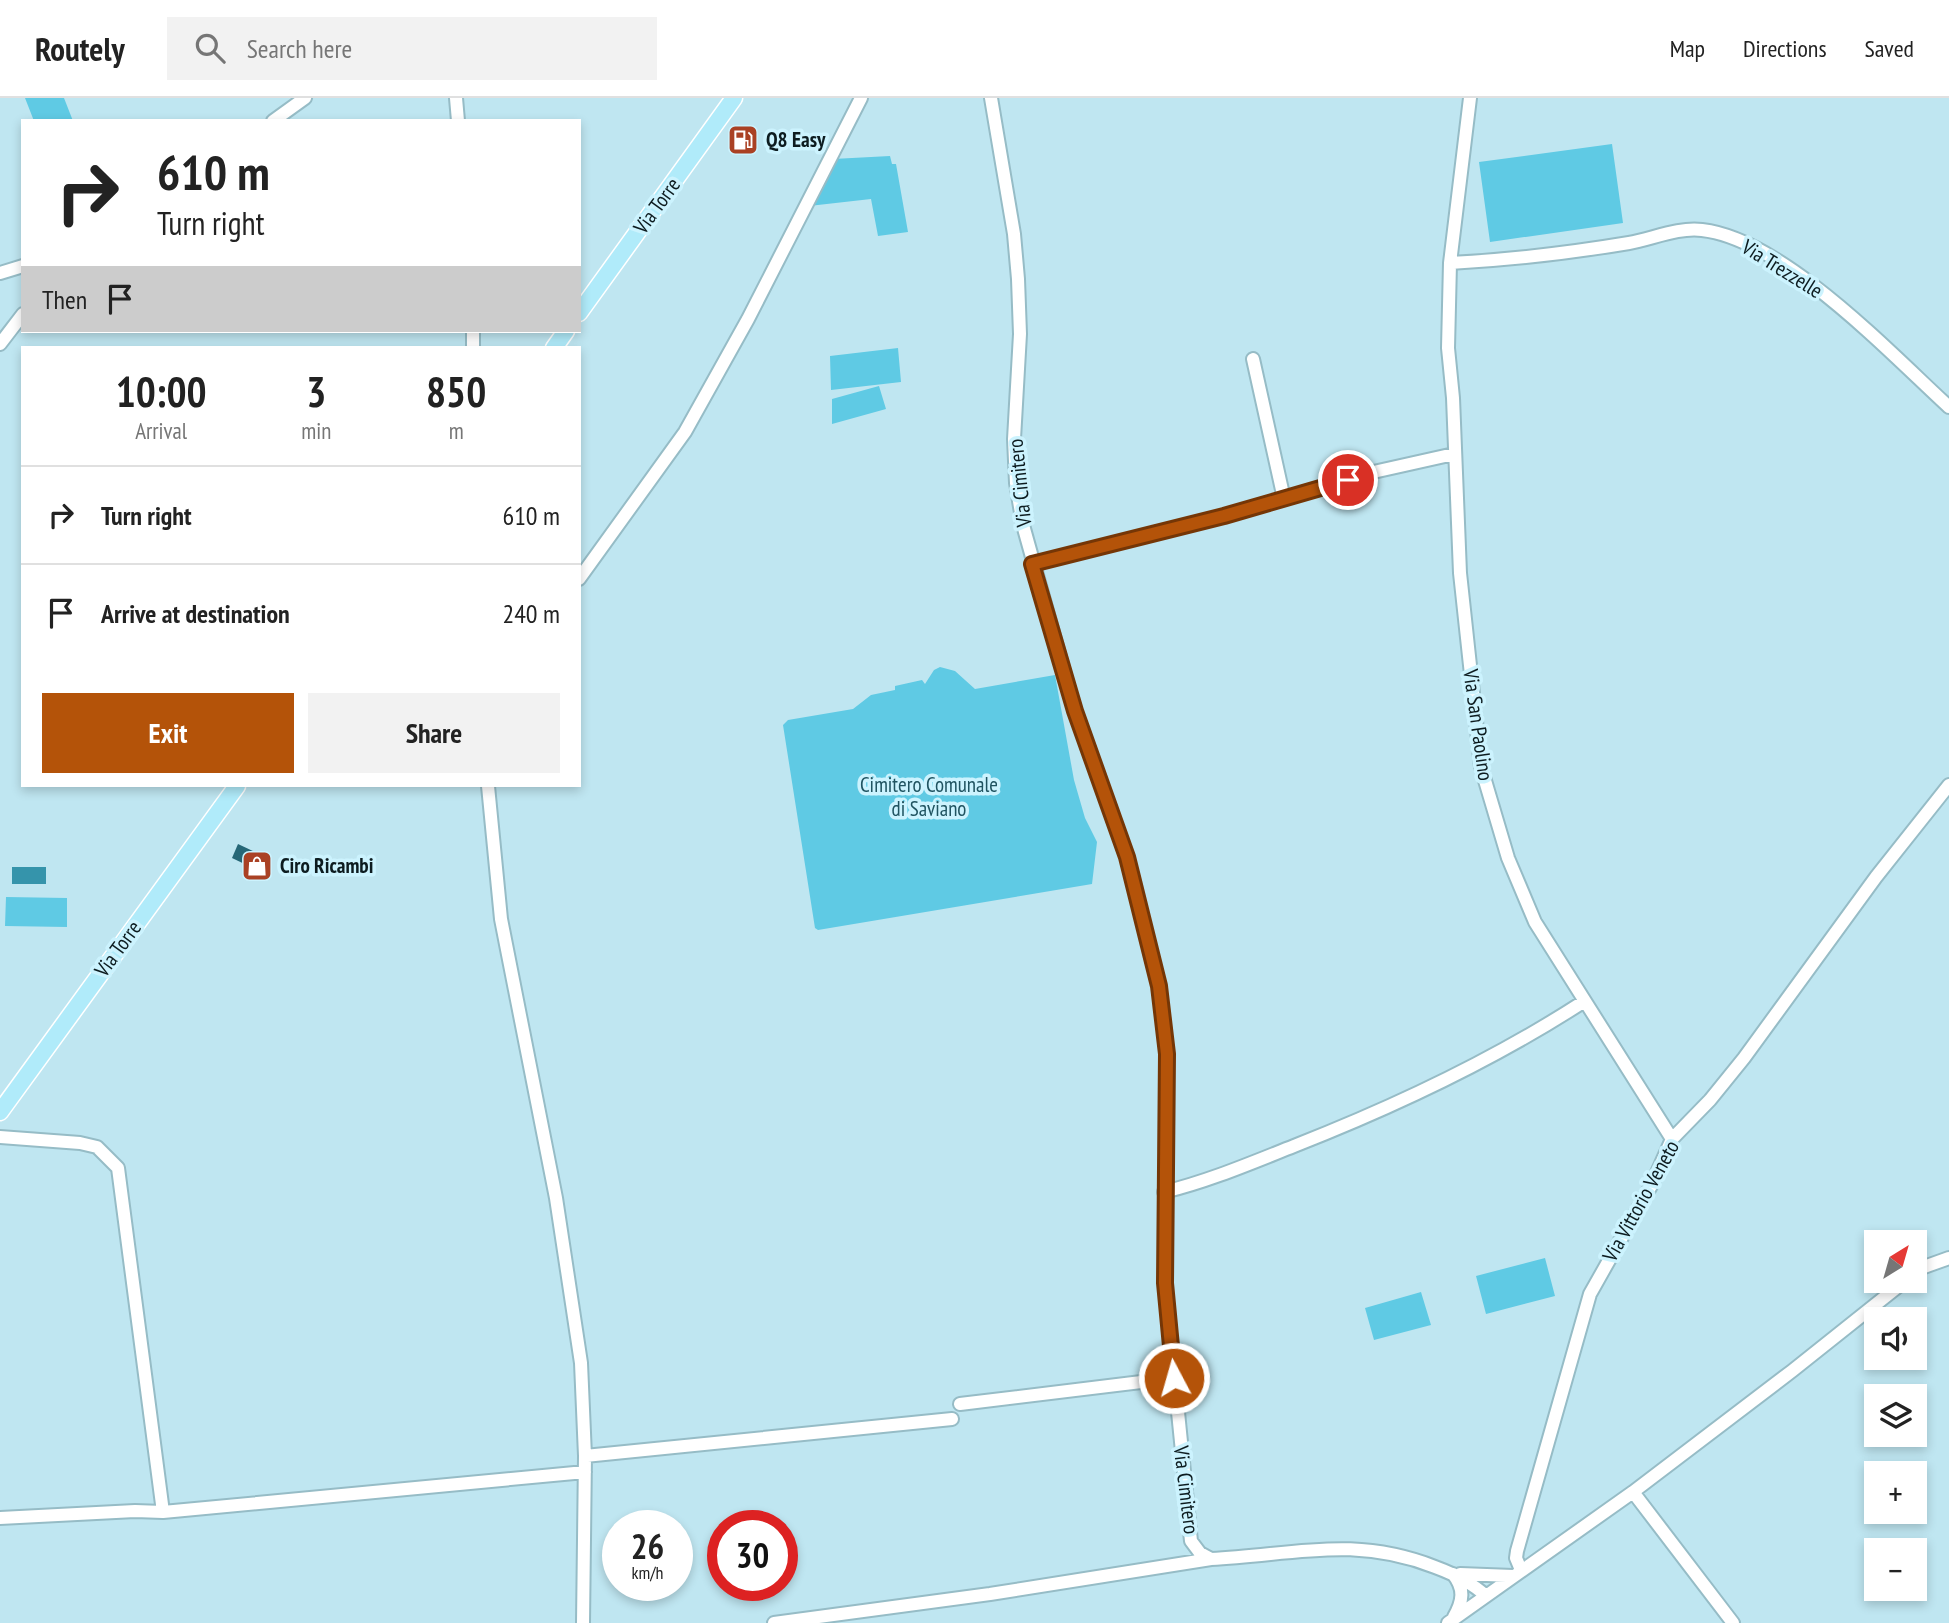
<!DOCTYPE html>
<meta charset="utf-8">
<style>
:root{--surface:#fff;--page:#f2f2f2;--text:#222;--muted:#767676;--line:#e0e0e0;--accent:#b45309}
body{margin:0;font-family:"PT Sans Narrow",sans-serif;background:var(--page);color:var(--text);height:100vh;display:flex;flex-direction:column;font-size:26px;white-space:nowrap}
*{box-sizing:border-box;margin:0}
p{font-size:23px;color:var(--muted)}
.icon{flex:none;width:38px;height:38px;fill:none;stroke:currentColor;stroke-width:2;stroke-linecap:round;stroke-linejoin:round}
.map{position:relative;flex:1;overflow:hidden}
.sheet{position:absolute;left:21px;top:248px;width:560px;height:441px;display:flex;flex-direction:column;background:var(--surface);border-radius:0px;box-shadow:0 4px 10px #0003}
.sheet>*{flex:none}
.top-card{position:absolute;left:21px;top:21px;width:560px;height:214px;border-radius:0px;box-shadow:0 4px 10px #0003;background:#fff;color:var(--text);overflow:hidden}
.needle{width:46px;rotate:37deg}
.tools{position:absolute;left:1864px;top:1132px;display:grid;gap:14px}
.tools a{display:grid;place-items:center;width:63px;height:63px;border-radius:0px;background:var(--surface);box-shadow:0 4px 10px #0003;font-size:35px}
.speed{position:absolute;left:602px;top:1412px;display:flex;gap:14px;font-size:35px;font-weight:700;text-align:center}
.speed>*{display:grid;place-content:center;width:91px;height:91px;border-radius:50%;background:var(--surface);box-shadow:0 4px 10px #0003;line-height:1}
.speed small{font-size:18px;font-weight:400}
.speed .limit{border:10px solid #d22;background:#fff;color:#111}
.pin{position:absolute;display:grid;place-items:center;width:60px;height:60px;color:#fff;margin:-30px;border:4px solid #fff;border-radius:50%;box-shadow:0 2px 7px #0007}
.me{position:absolute;width:77px;margin:-38px;rotate:354deg;stroke-linejoin:round;filter:drop-shadow(0 0 5px #0008)}
.turn{display:flex;align-items:center;gap:24px;height:147px;padding:0 21px;font-size:32px}
.turn .icon{width:91px;height:91px;stroke-width:2.5}
.turn b{display:block;font-size:49px;line-height:60px}
.then{display:flex;align-items:center;height:66px;padding:0 21px;background:#0003;gap:14px;font-size:26px}
.eta{display:flex;justify-content:space-evenly;align-items:center;height:119px;text-align:center}
.eta b{font-size:42px;font-weight:800;line-height:49px}
.cta{display:flex;gap:14px;margin-top:auto;padding:14px 21px}
.cta a{flex:1;height:80px;border-radius:0px;background:var(--accent);color:#fff;font-size:28px;font-weight:800;line-height:80px;text-align:center}
.cta a+a{background:var(--page);color:var(--text)}
ul{padding:0;list-style:none}
li{display:flex;align-items:center;gap:21px;height:98px;padding:0 21px;border-top:2px solid var(--line)}
li div{flex:1}
li b{display:block;font-size:26px}
li em{font-style:normal}
header{display:flex;align-items:center;gap:42px;box-sizing:border-box;height:98px;padding:0 35px;background:var(--surface);border-bottom:2px solid var(--line)}
header strong{font-size:33px}
nav{display:flex;gap:38px;margin-inline-start:auto;font-size:24px}
.search{width:490px;height:63px;background:var(--page);display:flex;align-items:center;gap:18px;box-sizing:border-box;padding:0 24px;border-radius:0px;color:var(--muted);font-size:26px}
.map>svg:first-child{display:block}
.green{fill:#5fcae4}
.water{fill:#3594ab}
.building{fill:#256777}
.lines{fill:none;stroke-linecap:round;stroke-linejoin:round}
.minor-casing{stroke:#96bcc6;stroke-width:16}
.major-casing{stroke:#fff;stroke-width:19}
.minor{stroke:#fff;stroke-width:12}
.major{stroke:#b0ebfa;stroke-width:16}
.route-casing{stroke:#753606;stroke-width:18}
.route{stroke:#b45309;stroke-width:12}
.labels{text-anchor:middle;stroke-width:7;stroke-linejoin:round;paint-order:stroke}
.poi-label{font-size:21px;font-weight:bold;fill:#0d1c20;stroke:#ccf3fe;text-anchor:start}
.street-label{font-size:21px;fill:#0d1c20;stroke:#ccf3fe}
.park-label{font-size:21px;fill:#205461;stroke:#ccf3fe}
</style>
<header>
<strong>Routely</strong>
<div class="search"><svg class="icon" aria-label="search" viewBox="0 0 24 24"><circle cx="10" cy="10" r="6"/><path d="M15 15l6 6"/></svg>Search here</div>
<nav><a>Map</a><a>Directions</a><a>Saved</a></nav>
</header>
<div class="map">
<svg width="1949" height="1525" viewBox="0 0 1949 1525">
<rect width="100%" height="100%" fill="#bfe6f1"/>
<path class="green" d="M25 0H64L73 23H34Z
M1612 46 1623 125 1490 144 1479 64Z
M890 58 892 66H896L908 134 878 138 871 101 809 108 833 61Z
M898 250 901 284 831 292 830 258Z
M879 288 886 311 832 326V301Z
M940 569 955 573 975 591 1055 577 1074 682 1085 720 1097 744 1092 786 818 832 815 830 783 627 788 622 853 611 871 597 895 592V588L922 582 925 586 934 572Z
M6 799 67 800V829L5 828Z
M1545 1160 1555 1198 1486 1216 1476 1178Z
M1421 1194 1431 1227 1374 1242 1365 1210Z"/>
<path class="water" d="M12 769H46V786H12Z"/>
<path class="building" d="M238 746 270 761 263 775 232 760Z"/>
<g class="lines">
<g class="minor-casing">
<path id="minor" d="M456 0 458 23
M991 0 1014 136 1018 181 1020 236 1014 341 1016 385 1023 427 1075 613 1127 759 1159 888 1167 956 1165 1185 1191 1443 1200 1455 1211 1461C1294 1457 1353 1437 1435 1469 1454 1476 1471 1484 1486 1498
M1470 0 1450 165 1448 250 1453 300 1460 475 1481 669 1508 760 1535 824 1672 1041
M273 23 305 0
M1450 165C1510 162 1569 155 1629 145 1652 141 1678 129 1702 132 1783 141 1890 255 1949 309
M0 175 23 168
M473 233V250
M0 246 23 216
M1253 261 1284 401
M1032 466 1225 418 1369 375 1454 356
M579 481 685 334 748 221 861 0
M488 688 501 821 556 1100 581 1265 585 1358 583 1525
M0 1039 80 1045 97 1049 118 1070 163 1414 585 1374
M1164 1094C1209 1083 1251 1065 1294 1048 1396 1008 1492 963 1583 904
M1914 1176 1924 1169 1949 1160
M960 1306 1174 1280
M585 1358 952 1321
M1633 1394 1733 1525
M0 1420 135 1413 163 1414
M1521 1472 1516 1460 1517 1453 1590 1196 1652 1086 1672 1041 1710 1002 1744 960 1876 779 1949 687
M1453 1476C1465 1491 1463 1503 1454 1519
M1460 1476 1513 1478
M774 1525 990 1496 1211 1461
M1448 1525 1633 1394 1792 1273 1905 1183"/>
</g>
<g class="major-casing">
<path id="major" d="M579 215 734 0
M554 250 566 233
M0 1014 237 688"/>
</g>
<use href="#minor" class="minor"/>
<use href="#major" class="major"/>
</g>
<g class="lines">
<g class="route-casing">
<path id="route" d="M1174 1280 1165 1185 1167 956 1159 888 1127 759 1075 613 1032 466 1224 418 1348 382"/>
</g>
<use href="#route" class="route"/>
</g>
<defs>
<g id="fuel-square" transform="scale(1.575)"><rect x="-9" y="-9" width="18" height="18" rx="4" fill="#aa4124" stroke="#ccf3fe"/><path d="M-5.5-6h7V0h2V4h1.3V-2.5L3-4.5l.8-.8L6-3V5H2.5V1h-1V6h-7ZM-4.2-4.7v3.2H.2V-4.7Z" fill="#fff"/></g>
<g id="shop-square" transform="scale(1.575)"><rect x="-9" y="-9" width="18" height="18" rx="4" fill="#aa4124" stroke="#ccf3fe"/><path d="M-5-2.5h2.3a2.7 3.5 0 0 1 5.4 0H5L5.5 6h-11ZM-1.5-2.5h3a1.5 2.3 0 0 0-3 0Z" fill="#fff"/></g>
</defs>
<g fill-rule="evenodd">
<use href="#fuel-square" x="743" y="42"/>
<use href="#shop-square" x="257" y="768"/>
</g>
<g class="labels">
<g class="poi-label">
<text x="766" y="49">Q8 Easy</text>
<text x="280" y="775">Ciro Ricambi</text>
</g>
<g class="street-label">
<text transform="translate(657 108) rotate(-54)" y="7">Via Torre</text>
<text transform="translate(1782 171) rotate(32)" y="7">Via Trezzelle</text>
<text transform="translate(1020 385) rotate(-96)" y="7">Via Cimitero</text>
<text transform="translate(1478 627) rotate(82)" y="7">Via San Paolino</text>
<text transform="translate(118 851) rotate(-54)" y="7">Via Torre</text>
<text transform="translate(1641 1103) rotate(-61)" y="7">Via Vittorio Veneto</text>
<text transform="translate(1186 1392) rotate(83)" y="7">Via Cimitero</text>
</g>
<g class="park-label">
<text x="929" y="694">Cimitero Comunale<tspan x="929" dy="24">di Saviano</tspan></text>
</g>
</g>
</svg>
<div class="tools">
<a><svg class="needle" viewBox="-14 -14 28 28"><path d="M0-13l5 13h-10z" fill="#e53935"/><path d="M0 13l5-13h-10z" fill="#767676"/></svg></a>
<a><svg class="icon" aria-label="sound" viewBox="0 0 24 24"><path d="M4 9h4l5-4v14l-5-4H4zM17 9q2 3 0 6"/></svg></a>
<a><svg class="icon" aria-label="layers" viewBox="0 0 24 24"><path d="M12 4l9 5-9 5-9-5zM3 14l9 5 9-5"/></svg></a>
<a>+</a>
<a>−</a>
</div>
<div class="speed"><div>26<small>km/h</small></div><div class="limit">30</div></div>
<div class="pin" style="left:1348px;top:382px;background:#d93025"><svg class="icon" aria-label="arrive" viewBox="0 0 24 24"><path d="M6 21V4h12l-3 4 3 4H6"/></svg></div>
<svg class="me" style="left:1174px;top:1280px" viewBox="-20 -20 40 40"><circle r="17" fill="#b45309" stroke="#fff" stroke-width="3"/><path d="M0-11L8 9 0 5-8 9z" fill="#fff"/></svg>
<div class="top-card">
<div class="turn"><svg class="icon" aria-label="right" viewBox="0 0 24 24"><path d="M7 20v-9h11M14 6l5 5-5 5"/></svg><div><b>610 m</b>Turn right</div></div>
<div class="then">Then<svg class="icon" aria-label="arrive" viewBox="0 0 24 24"><path d="M6 21V4h12l-3 4 3 4H6"/></svg></div>
</div>
<section class="sheet">
<div class="eta">
<div><b>10:00</b><p>Arrival</p></div>
<div><b>3</b><p>min</p></div>
<div><b>850</b><p>m</p></div>
</div>
<ul>
<li><svg class="icon" aria-label="right" viewBox="0 0 24 24"><path d="M7 20v-9h11M14 6l5 5-5 5"/></svg><div><b>Turn right</b></div><em>610 m</em></li>
<li><svg class="icon" aria-label="arrive" viewBox="0 0 24 24"><path d="M6 21V4h12l-3 4 3 4H6"/></svg><div><b>Arrive at destination</b></div><em>240 m</em></li>
</ul>
<div class="cta"><a>Exit</a><a>Share</a></div>
</section>
</div>
